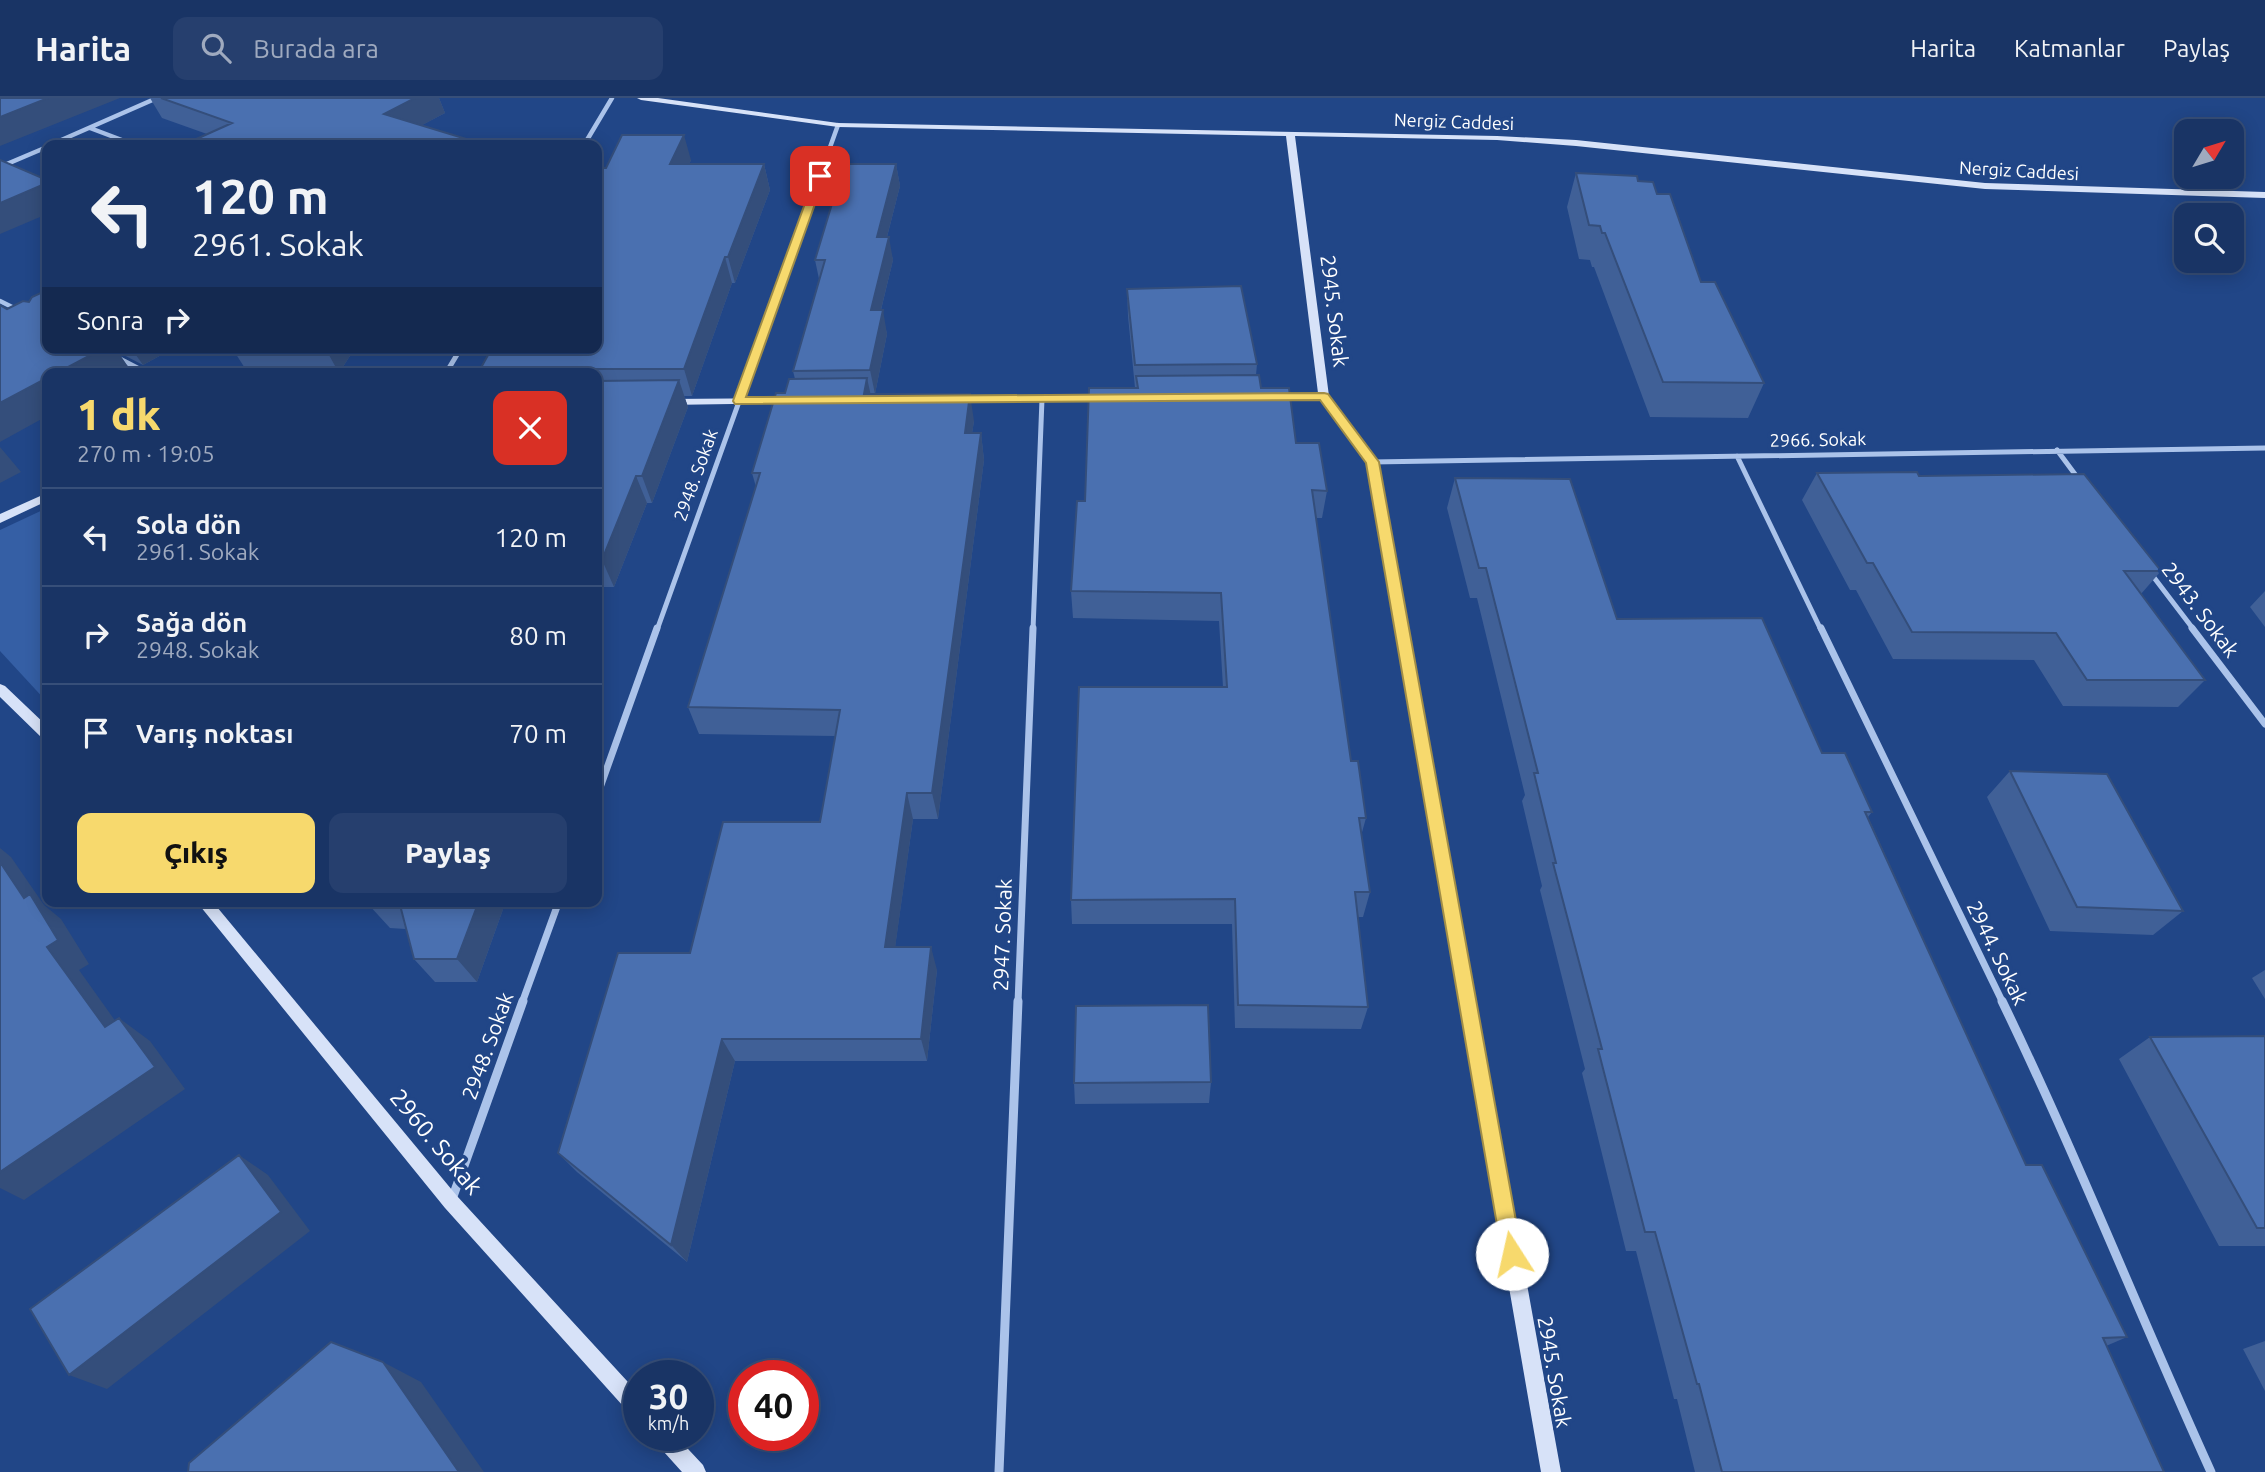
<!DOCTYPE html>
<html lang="tr">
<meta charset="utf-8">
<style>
:root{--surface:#193465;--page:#263f6e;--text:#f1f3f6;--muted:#9faabf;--line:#374f79;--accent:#f7d96d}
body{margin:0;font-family:Ubuntu,sans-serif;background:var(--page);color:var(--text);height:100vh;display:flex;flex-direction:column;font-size:26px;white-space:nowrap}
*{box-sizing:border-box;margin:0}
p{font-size:23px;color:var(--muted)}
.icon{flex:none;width:38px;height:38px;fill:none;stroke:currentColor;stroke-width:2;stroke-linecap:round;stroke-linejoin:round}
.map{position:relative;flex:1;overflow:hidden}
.sheet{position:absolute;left:42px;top:270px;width:560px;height:539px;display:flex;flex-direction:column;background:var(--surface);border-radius:14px;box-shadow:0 4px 18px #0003,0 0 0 2px var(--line)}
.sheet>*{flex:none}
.top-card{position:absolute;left:42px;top:42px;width:560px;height:214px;border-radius:14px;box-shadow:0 4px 18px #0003,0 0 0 2px var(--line);background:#193465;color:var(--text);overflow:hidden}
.needle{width:46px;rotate:52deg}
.fabs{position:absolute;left:2174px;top:21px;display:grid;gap:14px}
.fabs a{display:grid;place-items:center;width:70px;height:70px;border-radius:14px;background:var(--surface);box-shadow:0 4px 18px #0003,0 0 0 2px var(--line);font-size:35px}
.speed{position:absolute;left:623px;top:1262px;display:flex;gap:14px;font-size:35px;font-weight:700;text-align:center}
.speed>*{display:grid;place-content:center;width:91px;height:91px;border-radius:50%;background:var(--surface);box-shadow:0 4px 18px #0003,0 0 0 2px var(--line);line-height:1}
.speed small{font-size:18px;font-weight:400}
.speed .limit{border:10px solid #d22;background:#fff;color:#111}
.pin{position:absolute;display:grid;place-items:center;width:60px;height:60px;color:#fff;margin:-30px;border-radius:14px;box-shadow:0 4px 10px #0006}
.me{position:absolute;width:77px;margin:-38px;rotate:350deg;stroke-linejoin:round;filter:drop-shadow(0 0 5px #0008)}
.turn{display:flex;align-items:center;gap:24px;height:147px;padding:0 35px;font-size:32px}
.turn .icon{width:91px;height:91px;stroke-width:2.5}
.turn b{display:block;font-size:49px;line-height:60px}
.then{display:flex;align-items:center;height:66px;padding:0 35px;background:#0003;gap:14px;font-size:26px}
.round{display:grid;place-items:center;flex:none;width:74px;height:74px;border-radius:14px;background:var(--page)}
.headline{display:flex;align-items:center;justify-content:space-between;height:119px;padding:0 35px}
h1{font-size:42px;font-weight:800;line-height:52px;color:var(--accent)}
.primary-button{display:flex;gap:14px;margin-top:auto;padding:14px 35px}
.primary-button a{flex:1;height:80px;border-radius:14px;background:var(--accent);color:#111;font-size:28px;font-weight:800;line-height:80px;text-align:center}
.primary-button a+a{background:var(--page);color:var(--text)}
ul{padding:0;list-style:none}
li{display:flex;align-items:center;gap:21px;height:98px;padding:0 35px;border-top:2px solid var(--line)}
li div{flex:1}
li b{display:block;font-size:26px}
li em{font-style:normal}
header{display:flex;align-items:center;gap:42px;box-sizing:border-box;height:98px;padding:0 35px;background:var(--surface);border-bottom:2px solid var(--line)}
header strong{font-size:33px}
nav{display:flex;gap:38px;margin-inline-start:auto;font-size:24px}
.search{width:490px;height:63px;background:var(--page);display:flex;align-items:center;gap:18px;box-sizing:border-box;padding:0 24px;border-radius:14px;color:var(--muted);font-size:26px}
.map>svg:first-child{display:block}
.green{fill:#355fa5}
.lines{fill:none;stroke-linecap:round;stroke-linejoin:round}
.street-far3{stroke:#abc3ea;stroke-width:4.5}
.street-far2{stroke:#abc3ea;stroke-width:5}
.street-far1{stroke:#abc3ea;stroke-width:7}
.street{stroke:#abc3ea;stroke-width:9}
.secondary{fill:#d7e2f8;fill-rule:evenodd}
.wall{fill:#406097}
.shaded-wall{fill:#344e7b}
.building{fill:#4a70b0;stroke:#344e7b;stroke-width:2}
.route{fill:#f7d96d;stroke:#a18d47;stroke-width:2}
.labels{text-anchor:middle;stroke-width:7;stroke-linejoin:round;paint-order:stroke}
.far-street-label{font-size:18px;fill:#fff;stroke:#214687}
.street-label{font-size:21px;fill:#fff;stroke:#214687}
.near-street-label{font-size:24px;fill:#fff;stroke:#214687}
</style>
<header>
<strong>Harita</strong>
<div class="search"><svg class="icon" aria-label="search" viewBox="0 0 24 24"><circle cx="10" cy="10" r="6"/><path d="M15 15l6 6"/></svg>Burada ara</div>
<nav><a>Harita</a><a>Katmanlar</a><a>Paylaş</a></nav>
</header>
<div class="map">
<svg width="2265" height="1374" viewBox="0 0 2265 1374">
<rect width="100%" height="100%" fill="#214687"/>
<path class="green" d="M47 410V604L0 553V432Z"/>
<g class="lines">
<path class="street-far3" d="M90 30 135 47
M50 47 157 0
M584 47 612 0
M0 69 47 49
M0 203 18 212
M763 236 838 27"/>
<path class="street-far2" d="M118 260 147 275
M446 275 461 250
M2057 352 2080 383
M1737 358 1821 532
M1372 364 2265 350
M2149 473 2194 532
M657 532 764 234
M1033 532 1042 301"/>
<path class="street-far1" d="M1821 530 2003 905
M2192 530 2265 626
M597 698 657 530
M522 905 559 803
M1018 905 1033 530"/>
<path class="street" d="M2002 903C2077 1058 2140 1218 2211 1374
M451 1104 523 903
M999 1374 1018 903"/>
<path class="secondary" d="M637 0H658L838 25 1497 38 1576 42 1985 85 2265 94V100L1985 91 1576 48 1497 42 1295 38 1329 298 1378 364 1561 1374H1541L1366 364 1321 301 1270 302 1265 299 1270 296 1318 295 1286 38 838 29 641 2Z
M1106 297 1111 300 1110 302 952 305 947 302 952 299Z
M791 300 795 301V305L668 307 663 304 668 301Z
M47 395V403L0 425V416Z
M0 586 5 588 47 628V641L42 640 0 599Z
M196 803H212L457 1098 639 1296V1321L632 1318 445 1110Z
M652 1337H675L703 1367 706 1374H682L655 1344Z"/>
</g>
<path class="wall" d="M150 0H439L445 15 422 27 207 36 162 20Z
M691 62 689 66H764L770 92 735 185H732L692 298H684L688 309 652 405H647L614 489H597V275H478L490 253 489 250 606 70Z
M896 66 900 88 887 139 893 162 881 212 887 236 875 296 974 323 972 335H981L984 362 938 721H913L895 849 937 872 927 963H735L687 1164 577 1074 558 1055 690 855 820 724 835 638 699 636 688 609 756 389 752 375 785 295 795 281 793 273 819 181 815 162Z
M1576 75 1638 83 1657 96 1701 184 1764 285 1748 320 1650 319 1594 169H1592L1590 162 1579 161 1567 109Z
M1127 191 1257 266 1256 277 1261 290 1327 393 1322 420H1316L1351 663 1366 720 1361 738 1370 794 1363 819H1358L1368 909 1361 931 1235 930 1232 826H1072L1071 802 1223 589 1219 523 1073 520 1071 493 1085 403 1135 290 1128 218Z
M47 250H174L143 267 118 254 131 273 128 275H47Z
M232 250H355L339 275H248Z
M1817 375 1919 378 2161 473 2141 496 2205 582 2178 609 2063 608 2034 562 1893 561 1856 492H1850L1802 402Z
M1455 380 1617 521 1822 655 1872 714 1868 719 2026 1067 2127 1239 2106 1248 2164 1374H1695L1677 1301H1674L1636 1153H1626L1582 975 1585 971 1540 792 1542 788 1522 703 1525 697 1477 500H1470L1447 410Z
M2265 493V529L2250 509Z
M2010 673 2183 813 2153 837 2050 833 1987 699Z
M370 803H506L477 884H435L414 861 406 831 390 830 368 806Z
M2265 872V901L2252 880Z
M2265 938V1148H2219L2119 961 2150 939Z
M1211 984 1209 1005 1075 1006 1074 985Z
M2265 1243V1293L2243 1251Z"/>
<path class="shaded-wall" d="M48 0H120L0 48V19Z
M415 0H439L445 15 396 41 384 16Z
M684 37 691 62 678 92 670 66Z
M764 66 770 92 735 185 728 159Z
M896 66 900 88 881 162 877 139Z
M47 85V116L0 136V105Z
M889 139 893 162 875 236 871 212Z
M725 159 732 185 692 298 684 271Z
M883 212 887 236 875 296 870 272Z
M104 250H115L131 273 128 275H57Z
M131 250H174L143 267Z
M325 250H355L339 275Z
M47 280V318L0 344V305Z
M867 280 873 307 864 296Z
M679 282 688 309 652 405 642 378Z
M970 296 974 323 968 362 965 335Z
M981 335 984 362 938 721 932 695Z
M0 349 21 374 0 385Z
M636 378 647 405 614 489 602 462Z
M907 695 913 721 892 872 885 849Z
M0 750 11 759 44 807 61 821 89 866 79 872 136 952 105 929 47 849 24 800 0 764Z
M479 803H506L477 884 457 861Z
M931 849 937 872 927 963 921 941Z
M119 920 150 943 185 991 24 1102 0 1090V1074Z
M722 941 735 963 687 1164 671 1147Z
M239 1057 268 1077 310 1133 107 1291 69 1277Z
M383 1264 421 1284 484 1374H459Z"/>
<path class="building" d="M0 0H48L0 19Z
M161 0H415L384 16 486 47H183L232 25Z
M622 37H684L670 66H764L728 159H725L684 271H586L584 275H478L492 250H597V70H606Z
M0 62 47 82V85L0 105Z
M844 66H896L877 139H889L871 212H883L870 272 793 273 825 162H815Z
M1576 75 1637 78 1638 83 1653 84 1657 96H1670L1701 184H1715L1764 285 1663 284 1605 135H1602L1600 128 1589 127Z
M1241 188 1257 266 1135 267 1127 191Z
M47 192V250H104L57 275H47V280L0 305V207L7 211 23 203 29 204 32 199Z
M1259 277 1261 290H1289L1296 345H1319L1327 393 1312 392 1351 663H1358L1366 720H1359L1370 794H1355L1368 909 1238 907 1235 801 1071 802 1079 589H1227L1221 495 1071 493 1077 403H1085L1089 290H1138L1136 278Z
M867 280 864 296H970L965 335H981L932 695H907L885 849H931L921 941H722L671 1147 558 1055 618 855H690L723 724H820L840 612 688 609 760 375H752L776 295H785L789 281Z
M679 282 642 378H636L602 462H597V283Z
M1917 374 1919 378 2084 376 2161 473H2124L2205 582H2087L2056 535 1912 534 1873 465H1867L1817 375Z
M1455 380 1570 381 1617 521 1762 520 1822 655H1845L1872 714H1865L2026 1067H2042L2127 1239 2103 1240 2164 1374H1722L1699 1286H1697L1655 1134H1645L1598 951H1602L1553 765H1556L1534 675H1538L1486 470H1479Z
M2010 673 2107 676 2183 813 2077 809Z
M0 764 24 800 30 796 58 842 47 849 105 929 119 920 155 969 0 1074Z
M370 803H479L457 861H414L400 807 368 806Z
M1208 907 1211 984 1074 985 1076 908Z
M2265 938V1130H2257L2150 939Z
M239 1057 281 1114 69 1277 30 1211Z
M331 1244 383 1264 459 1374H188L189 1365Z"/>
<path class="route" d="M820 75 825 78 746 299 1324 295 1328 296 1379 364 1522 1156 1519 1163 1512 1166 1505 1163 1502 1156 1366 365 1320 302 735 306 733 303 815 78Z"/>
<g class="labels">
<g class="far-street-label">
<text transform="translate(1454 24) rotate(2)" y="6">Nergiz Caddesi</text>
<text transform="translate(2019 73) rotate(3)" y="6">Nergiz Caddesi</text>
<text transform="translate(1818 342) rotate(-1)" y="6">2966. Sokak</text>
<text transform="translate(696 377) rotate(-70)" y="6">2948. Sokak</text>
</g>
<g class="street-label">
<text transform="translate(1334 213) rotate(83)" y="7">2945. Sokak</text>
<text transform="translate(2200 512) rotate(53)" y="7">2943. Sokak</text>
<text transform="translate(1003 837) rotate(-88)" y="7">2947. Sokak</text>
<text transform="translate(1997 855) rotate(64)" y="7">2944. Sokak</text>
<text transform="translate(488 948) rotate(-70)" y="7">2948. Sokak</text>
<text transform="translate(1554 1274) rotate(80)" y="7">2945. Sokak</text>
</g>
<g class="near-street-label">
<text transform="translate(436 1044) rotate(50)" y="8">2960. Sokak</text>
</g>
</g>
</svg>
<div class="fabs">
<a><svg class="needle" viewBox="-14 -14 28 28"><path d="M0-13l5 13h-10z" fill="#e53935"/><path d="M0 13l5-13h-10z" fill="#9faabf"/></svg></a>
<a><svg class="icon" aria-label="search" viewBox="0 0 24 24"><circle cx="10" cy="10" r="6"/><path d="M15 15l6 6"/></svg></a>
</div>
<div class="speed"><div>30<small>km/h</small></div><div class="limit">40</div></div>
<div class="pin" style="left:820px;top:78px;background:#d93025"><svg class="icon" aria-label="arrive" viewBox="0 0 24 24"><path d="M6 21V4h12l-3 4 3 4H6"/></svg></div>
<svg class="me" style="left:1512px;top:1156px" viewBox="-20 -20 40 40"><circle r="19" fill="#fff"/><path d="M0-13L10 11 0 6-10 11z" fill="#f7d96d"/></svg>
<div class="top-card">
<div class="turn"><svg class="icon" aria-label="left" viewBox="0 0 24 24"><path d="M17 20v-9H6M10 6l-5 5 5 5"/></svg><div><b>120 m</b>2961. Sokak</div></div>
<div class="then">Sonra<svg class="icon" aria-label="right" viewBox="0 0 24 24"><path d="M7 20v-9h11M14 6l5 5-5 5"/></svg></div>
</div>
<section class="sheet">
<div class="headline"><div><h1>1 dk</h1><p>270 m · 19:05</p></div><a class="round" style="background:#d93025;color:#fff"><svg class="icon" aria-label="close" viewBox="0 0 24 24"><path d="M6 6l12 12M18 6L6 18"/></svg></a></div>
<ul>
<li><svg class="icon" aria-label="left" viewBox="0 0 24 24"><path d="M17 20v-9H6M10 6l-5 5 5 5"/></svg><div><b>Sola dön</b><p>2961. Sokak</p></div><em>120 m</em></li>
<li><svg class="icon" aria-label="right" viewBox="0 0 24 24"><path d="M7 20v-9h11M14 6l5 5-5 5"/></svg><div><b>Sağa dön</b><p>2948. Sokak</p></div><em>80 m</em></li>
<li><svg class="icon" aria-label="arrive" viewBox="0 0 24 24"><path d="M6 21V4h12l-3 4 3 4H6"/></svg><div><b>Varış noktası</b></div><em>70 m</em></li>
</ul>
<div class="primary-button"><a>Çıkış</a><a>Paylaş</a></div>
</section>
</div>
